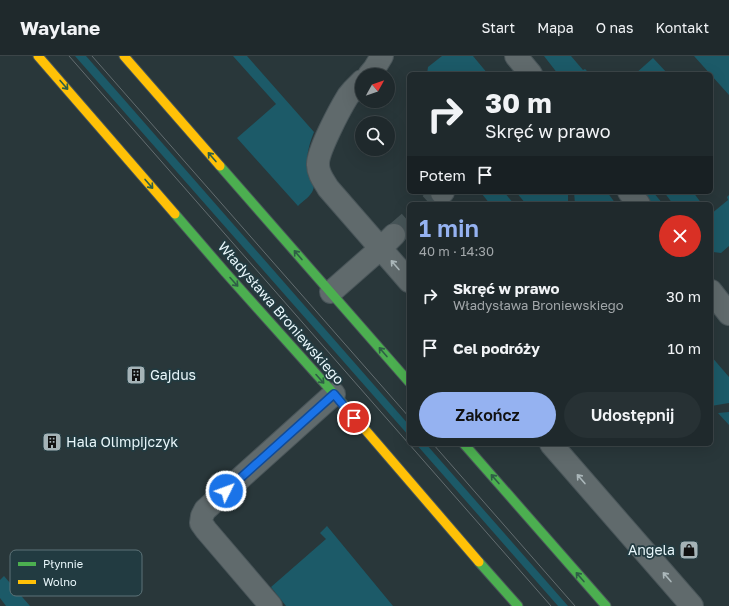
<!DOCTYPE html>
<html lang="pl">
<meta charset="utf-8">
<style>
:root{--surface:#1f292c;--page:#273134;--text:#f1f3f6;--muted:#a1a6a9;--line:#3c4548;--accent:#95b2f1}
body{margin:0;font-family:"Golos Text",sans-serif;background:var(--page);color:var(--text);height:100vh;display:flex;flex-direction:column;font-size:15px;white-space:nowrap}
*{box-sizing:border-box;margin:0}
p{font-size:13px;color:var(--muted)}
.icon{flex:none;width:22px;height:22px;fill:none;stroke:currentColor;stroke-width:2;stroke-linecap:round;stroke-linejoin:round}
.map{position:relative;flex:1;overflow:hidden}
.details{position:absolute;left:407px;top:146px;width:306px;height:244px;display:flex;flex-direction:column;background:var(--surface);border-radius:6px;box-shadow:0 4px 16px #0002,0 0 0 1px var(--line)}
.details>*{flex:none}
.top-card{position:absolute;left:407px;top:16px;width:306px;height:122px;border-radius:6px;box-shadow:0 4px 16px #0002,0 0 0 1px var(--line);background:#1f292c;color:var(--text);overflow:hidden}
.needle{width:26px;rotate:50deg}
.tools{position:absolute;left:355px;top:12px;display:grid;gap:8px}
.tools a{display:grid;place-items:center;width:40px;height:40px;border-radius:50%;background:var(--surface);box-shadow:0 4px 16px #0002,0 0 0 1px var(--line);font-size:20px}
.pin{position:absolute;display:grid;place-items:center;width:34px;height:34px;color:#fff;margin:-17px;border:2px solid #fff;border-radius:50%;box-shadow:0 1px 4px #0007}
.me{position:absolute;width:44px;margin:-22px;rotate:48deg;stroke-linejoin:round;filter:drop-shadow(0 0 3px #0008)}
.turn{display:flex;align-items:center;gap:14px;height:84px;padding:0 12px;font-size:18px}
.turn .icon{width:52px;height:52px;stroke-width:2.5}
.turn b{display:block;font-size:28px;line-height:34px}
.then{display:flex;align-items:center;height:38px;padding:0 12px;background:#0003;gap:8px;font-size:15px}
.round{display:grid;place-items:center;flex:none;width:42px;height:42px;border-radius:21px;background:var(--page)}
.headline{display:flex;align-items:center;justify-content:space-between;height:68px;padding:0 12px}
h1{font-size:24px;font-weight:600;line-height:30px;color:var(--accent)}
.button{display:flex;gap:8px;margin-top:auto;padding:8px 12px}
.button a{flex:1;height:46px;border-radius:24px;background:var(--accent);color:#111;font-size:16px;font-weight:600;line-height:46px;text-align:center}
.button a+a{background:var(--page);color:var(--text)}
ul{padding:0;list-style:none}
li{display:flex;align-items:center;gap:12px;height:52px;padding:0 12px}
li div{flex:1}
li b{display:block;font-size:15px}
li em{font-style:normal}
header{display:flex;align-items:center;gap:24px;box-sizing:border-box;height:56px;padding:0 20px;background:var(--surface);border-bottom:1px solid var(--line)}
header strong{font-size:19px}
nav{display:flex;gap:22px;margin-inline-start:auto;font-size:14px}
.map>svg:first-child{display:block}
.green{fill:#1c5a68}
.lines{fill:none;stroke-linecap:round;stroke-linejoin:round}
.street-tunnel{stroke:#465457;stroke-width:22;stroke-dasharray:22 11;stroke-linecap:butt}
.street-casing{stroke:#495559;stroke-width:24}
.fast-casing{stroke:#495559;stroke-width:11}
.slow-casing{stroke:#495559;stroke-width:11}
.street{stroke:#606a6c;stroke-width:22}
.fast{stroke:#4caf50;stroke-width:9}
.slow{stroke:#ffc107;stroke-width:9}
.tram{stroke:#636d70;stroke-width:1}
.oneway{stroke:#2f5e46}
.oneway2{stroke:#abb7ba}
.route-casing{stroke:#114b97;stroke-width:10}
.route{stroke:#1a73e8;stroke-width:7}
.labels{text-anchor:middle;stroke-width:3.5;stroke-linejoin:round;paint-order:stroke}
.street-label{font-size:14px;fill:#e8f6fa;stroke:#223b41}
.poi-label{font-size:14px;fill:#e8f6fa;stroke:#223b41;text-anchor:start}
.key{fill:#223b41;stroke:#5d7378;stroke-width:1}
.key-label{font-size:11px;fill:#e8f6fa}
</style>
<header>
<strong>Waylane</strong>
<nav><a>Start</a><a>Mapa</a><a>O nas</a><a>Kontakt</a></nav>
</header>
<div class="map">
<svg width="729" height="550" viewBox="0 0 729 550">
<rect width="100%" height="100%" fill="#29373a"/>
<path class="green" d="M75 0H86L409 369V380Z
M233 0H247L314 76C310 86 307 96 307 107 307 115 316 128 313 134 311 140 303 145 298 150L237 82 276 48Z
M442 0H473L488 18H427L428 11Z
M544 0H571L583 14 585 13 590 18H558Z
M694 0H729V39Z
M653 2 668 18H635Z
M484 136H504L514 148H490L482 138Z
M516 136H568V148H526Z
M574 136H607L616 148H575Z
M643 136H653L663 148H652Z
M664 136H689L691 138 693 136 702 148H673Z
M729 139V190L721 197 713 196 711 194V158L728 144 727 141Z
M711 300 729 321V347L711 350Z
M729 356V369L718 357Z
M416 388H426L568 550H558Z
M327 470 393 550H286L271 531 326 483 320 477Z
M4 520 30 550H6L0 542V524Z"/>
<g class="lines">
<path class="street-tunnel" d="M430 148 442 137
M394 179 409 166"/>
<g class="street-casing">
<path id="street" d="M516 0 531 18
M369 19 374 13 382 0
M362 25 353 34 348 40C340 53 317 96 318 109 318 118 324 125 328 132L409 225
M629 136 639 148
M442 137 443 136
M711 235 729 258
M331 236 381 192 394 179
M551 388 692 550
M271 550 206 474 201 467 202 460 205 454 334 338"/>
</g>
<g class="fast-casing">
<path id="fast" d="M220 110 409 326
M175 158 225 216 344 349
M464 388 606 550
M479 506 518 550"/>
</g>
<g class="slow-casing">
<path id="slow" d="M38 0 175 158
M124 0 220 110
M344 349 479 506"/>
</g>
<use href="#street" class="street"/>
<use href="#fast" class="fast"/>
<use href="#slow" class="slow"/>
<path class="tram" d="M69 0 409 388
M92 0 409 361
M409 388 551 550
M433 388 575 550"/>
</g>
<defs><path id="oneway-shaft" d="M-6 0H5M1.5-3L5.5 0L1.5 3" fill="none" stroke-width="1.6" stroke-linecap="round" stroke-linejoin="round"/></defs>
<g class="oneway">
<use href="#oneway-shaft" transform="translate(64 29) rotate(49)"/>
<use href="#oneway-shaft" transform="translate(212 101) rotate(-131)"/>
<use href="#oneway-shaft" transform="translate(149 128) rotate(49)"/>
<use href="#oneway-shaft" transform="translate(298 199) rotate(-131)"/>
<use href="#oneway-shaft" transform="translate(234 226) rotate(48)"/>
<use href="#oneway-shaft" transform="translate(383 296) rotate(-131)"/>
<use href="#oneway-shaft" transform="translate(320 323) rotate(48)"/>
<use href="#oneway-shaft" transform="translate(495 423) rotate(-131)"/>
<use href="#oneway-shaft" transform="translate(580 521) rotate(-131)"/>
</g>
<g class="oneway2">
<use href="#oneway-shaft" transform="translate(395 209) rotate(-131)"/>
<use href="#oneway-shaft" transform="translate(581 423) rotate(-131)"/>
<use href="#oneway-shaft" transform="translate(667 521) rotate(-131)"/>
</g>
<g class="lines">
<g class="route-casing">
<path id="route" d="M226 435 334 338 354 362"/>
</g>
<use href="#route" class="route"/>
</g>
<defs>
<g id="building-square" transform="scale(1)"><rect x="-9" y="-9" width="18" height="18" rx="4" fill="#a5b3b7" stroke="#223b41"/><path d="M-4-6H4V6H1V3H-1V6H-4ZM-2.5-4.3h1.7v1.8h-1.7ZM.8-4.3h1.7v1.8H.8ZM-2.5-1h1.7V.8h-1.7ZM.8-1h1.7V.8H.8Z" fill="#111"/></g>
<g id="shop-square" transform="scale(1)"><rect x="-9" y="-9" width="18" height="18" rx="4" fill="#a5b3b7" stroke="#223b41"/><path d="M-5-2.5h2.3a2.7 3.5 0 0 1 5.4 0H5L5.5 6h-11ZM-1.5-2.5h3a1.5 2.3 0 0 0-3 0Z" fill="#111"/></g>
</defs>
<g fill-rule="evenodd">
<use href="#building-square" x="136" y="319"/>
<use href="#building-square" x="52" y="386"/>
<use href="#shop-square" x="689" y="494"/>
</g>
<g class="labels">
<g class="street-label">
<text transform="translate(281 257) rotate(49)" y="5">Władysława Broniewskiego</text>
</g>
<g class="poi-label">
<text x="150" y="324">Gajdus</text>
<text x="66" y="391">Hala Olimpijczyk</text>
<text x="675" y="499" text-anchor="end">Angela</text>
</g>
</g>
<rect x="10" y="494" width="132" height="46" rx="6" class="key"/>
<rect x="18" y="506" width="18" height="4" fill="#4caf50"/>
<rect x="18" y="524" width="18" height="4" fill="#ffc107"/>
<g class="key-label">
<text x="43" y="512">Płynnie</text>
<text x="43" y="530">Wolno</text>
</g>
</svg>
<div class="tools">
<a><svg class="needle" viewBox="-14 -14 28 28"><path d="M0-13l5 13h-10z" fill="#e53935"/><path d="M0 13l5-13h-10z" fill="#a1a6a9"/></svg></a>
<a><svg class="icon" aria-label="search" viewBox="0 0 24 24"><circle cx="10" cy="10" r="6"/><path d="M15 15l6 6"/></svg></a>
</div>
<div class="pin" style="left:354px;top:362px;background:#d93025"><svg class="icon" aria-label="arrive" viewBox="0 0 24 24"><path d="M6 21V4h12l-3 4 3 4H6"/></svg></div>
<svg class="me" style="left:226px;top:435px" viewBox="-20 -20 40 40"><circle r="17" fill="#1a73e8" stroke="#fff" stroke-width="3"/><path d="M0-11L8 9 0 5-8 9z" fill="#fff"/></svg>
<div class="top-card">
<div class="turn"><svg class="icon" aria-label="right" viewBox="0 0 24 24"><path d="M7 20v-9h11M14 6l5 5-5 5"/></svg><div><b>30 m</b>Skręć w prawo</div></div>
<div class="then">Potem<svg class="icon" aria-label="arrive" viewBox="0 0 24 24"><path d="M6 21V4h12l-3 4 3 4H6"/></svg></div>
</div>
<section class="details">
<div class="headline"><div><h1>1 min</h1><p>40 m · 14:30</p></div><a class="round" style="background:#d93025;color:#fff"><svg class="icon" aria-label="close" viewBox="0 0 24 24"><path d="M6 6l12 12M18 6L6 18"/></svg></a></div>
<ul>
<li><svg class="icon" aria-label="right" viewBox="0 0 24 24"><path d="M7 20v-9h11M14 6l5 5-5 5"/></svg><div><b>Skręć w prawo</b><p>Władysława Broniewskiego</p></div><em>30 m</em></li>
<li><svg class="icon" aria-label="arrive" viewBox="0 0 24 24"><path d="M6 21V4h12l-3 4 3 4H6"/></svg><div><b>Cel podróży</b></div><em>10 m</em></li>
</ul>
<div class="button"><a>Zakończ</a><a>Udostępnij</a></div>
</section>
</div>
